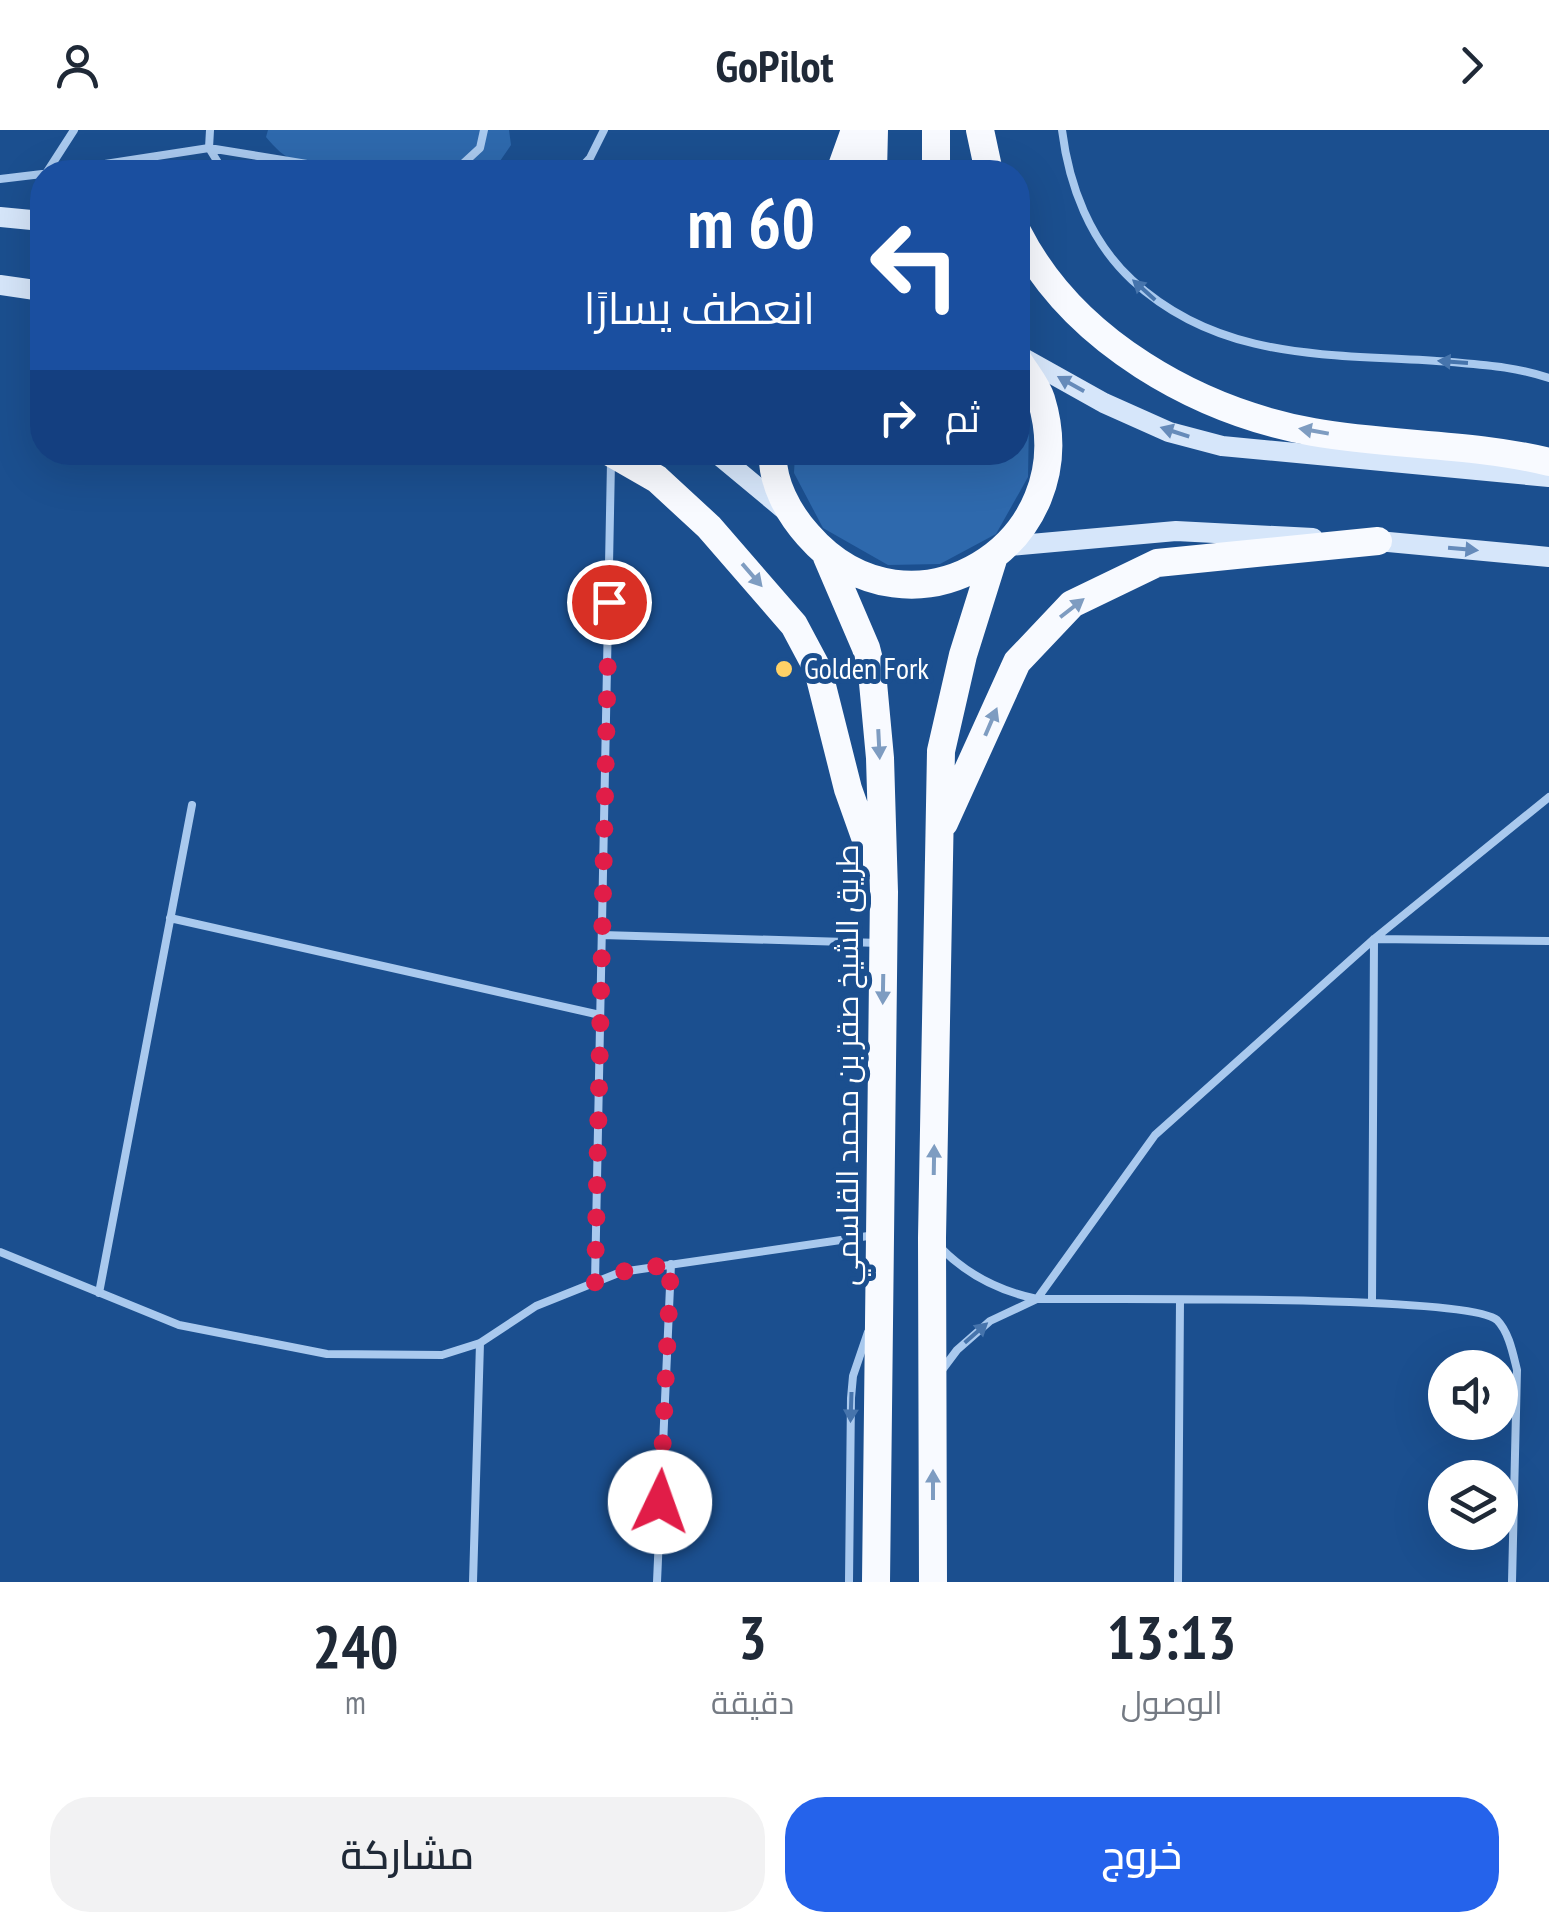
<!DOCTYPE html>
<html lang="ar">
<meta charset="utf-8">
<style>
:root{--surface:#fff;--page:#f2f2f3;--text:#1f2937;--muted:#747a83;--accent:#2563eb}
body{margin:0;font-family:"PT Sans Narrow",Cairo,sans-serif;background:var(--page);color:var(--text);direction:rtl;height:100vh;display:flex;flex-direction:column;font-size:38px;white-space:nowrap}
*{box-sizing:border-box;margin:0}
p{font-size:32px;color:var(--muted)}
.icon{flex:none;width:55px;height:55px;fill:none;stroke:currentColor;stroke-width:2;stroke-linecap:round;stroke-linejoin:round}
.map{position:relative;height:1452px;overflow:hidden;direction:ltr}
.sheet{display:flex;flex-direction:column;background:var(--surface);flex:1}
.sheet>*{flex:none}
.top-card{position:absolute;left:30px;top:30px;width:1000px;height:305px;border-radius:40px;box-shadow:0 10px 40px #0002;direction:rtl;background:#1a4fa0;color:#fff;overflow:hidden}
.buttons{position:absolute;left:1428px;top:1220px;display:grid;gap:20px}
.buttons a{display:grid;place-items:center;width:90px;height:90px;border-radius:50%;background:var(--surface);box-shadow:0 10px 40px #0002;font-size:50px}
.pin{position:absolute;display:grid;place-items:center;width:85px;height:85px;color:#fff;margin:-42px;border:5px solid #fff;border-radius:50%;box-shadow:0 2px 10px #0007}
.me{position:absolute;width:110px;margin:-55px;rotate:3deg;stroke-linejoin:round;filter:drop-shadow(0 0 8px #0008)}
.turn{display:flex;align-items:center;gap:35px;height:210px;padding:0 50px;font-size:45px}
.turn .icon{width:130px;height:130px;stroke-width:2.5}
.turn b{display:block;font-size:70px;line-height:85px}
.then{display:flex;align-items:center;height:95px;padding:0 50px;background:#0003;gap:20px;font-size:38px}
.eta{display:flex;justify-content:space-evenly;align-items:center;height:170px;text-align:center}
.eta b{font-size:60px;font-weight:600;line-height:70px}
.button{display:flex;gap:20px;margin-top:auto;padding:20px 50px}
.button a{flex:1;height:115px;border-radius:40px;background:var(--accent);color:#fff;font-size:40px;font-weight:600;line-height:115px;text-align:center}
.button a+a{background:var(--page);color:var(--text)}
header{display:flex;justify-content:space-between;align-items:center;height:130px;padding:0 50px;background:var(--surface);font-size:45px;font-weight:600}
.map>svg:first-child{display:block}
.green{fill:#2e69ad}
.lines{fill:none;stroke-linecap:round;stroke-linejoin:round}
.service{stroke:#a9c9ee;stroke-width:8}
.secondary{stroke:#d6e6fa;stroke-width:20}
.trunk{stroke:#f8faff;stroke-width:28}
.oneway{fill:#4674ac}
.oneway2{fill:#668bba}
.oneway3{fill:#7e9cc1}
.route{stroke:#e11d48;stroke-width:18;stroke-dasharray:0 32.4}
.poi-dot{fill:#ffd166;stroke:#1b4f8f;stroke-width:4}
.labels{text-anchor:middle;stroke-width:10;stroke-linejoin:round;paint-order:stroke}
.poi-label{font-size:30px;fill:#fff;stroke:#1b4f8f;text-anchor:start}
.street-label{font-size:30px;fill:#fff;stroke:#1b4f8f}
</style>
<header><svg class="icon" aria-label="forward" viewBox="0 0 24 24"><path d="M9 5l7 7-7 7"/></svg>GoPilot<svg class="icon" aria-label="person" viewBox="0 0 24 24"><circle cx="12" cy="8" r="4"/><path d="M4 21q1-7 8-7t8 7"/></svg></header>
<div class="map">
<svg width="1549" height="1452" viewBox="0 0 1549 1452">
<rect width="100%" height="100%" fill="#1b4f8f"/>
<path class="green" d="M268 0H509L511 15 498 34 484 42C423 42 356 48 296 31 284 27 275 18 266 7Z
M1018 271 1029 290 1028 347 996 404 940 434 888 435 823 398 794 343 795 323 1018 322Z"/>
<g class="lines">
<path class="service" d="M210 0 209 18 224 42
M1062 0C1069 56 1090 111 1132 150 1223 234 1335 223 1451 232 1485 235 1517 237 1549 248
M47 42 74 0
M53 42 209 18 356 42
M454 42 480 18 484 0
M577 42 590 28 604 0
M0 49 42 44
M170 788 600 885
M602 805 880 813
M940 1117C967 1145 999 1161 1037 1169 1099 1170 1468 1164 1497 1190 1509 1202 1513 1224 1517 1240L1512 1452
M0 1122 179 1195 327 1224 442 1225 480 1213 536 1176 621 1142 875 1105
M595 1153 611 332
M99 1163 192 675
M1372 1173 1374 809 1549 811
M942 1240 957 1220 990 1191 1037 1169 1155 1005 1374 809 1549 667
M473 1452 480 1213
M657 1452 671 1134
M849 1452 851 1268 853 1246 868 1202
M1178 1452 1180 1170"/>
<path class="secondary" d="M0 87 42 91
M0 155 42 161
M1018 225 1104 273 1169 302 1222 316 1549 347
M715 322 787 382
M1367 410 1549 427
M1009 416 1176 401 1313 408"/>
<path class="trunk" d="M936 0V42
M980 0 989 42
M840 42 855 0
M873 42 874 0
M1018 103C1073 211 1197 281 1313 302 1391 316 1473 313 1549 332
M610 322 657 349 709 397 794 495 818 540 848 659 875 735
M773 322C771 352 789 384 808 405 910 522 1086 414 1041 269 1037 256 1025 242 1018 230
M827 427 866 518 872 542 880 628 884 762 876 1452
M944 693 1017 532 1072 474 1157 433 1378 411
M933 1452 932 1108 941 621 963 525 994 426"/>
</g>
<defs><path id="oneway-solid" d="M-6-.8H1V-3.2L6.5 0L1 3.2V.8H-6Z" transform="scale(2.5)"/></defs>
<g class="oneway">
<use href="#oneway-solid" transform="translate(1144 160) rotate(-138)"/>
<use href="#oneway-solid" transform="translate(1453 232) rotate(-176)"/>
<use href="#oneway-solid" transform="translate(976 1203) rotate(-41)"/>
<use href="#oneway-solid" transform="translate(851 1277) rotate(92)"/>
</g>
<g class="oneway2">
<use href="#oneway-solid" transform="translate(1071 254) rotate(-151)"/>
<use href="#oneway-solid" transform="translate(1175 302) rotate(-162)"/>
<use href="#oneway-solid" transform="translate(1463 419) rotate(5)"/>
</g>
<g class="oneway3">
<use href="#oneway-solid" transform="translate(1314 301) rotate(-170)"/>
<use href="#oneway-solid" transform="translate(752 445) rotate(49)"/>
<use href="#oneway-solid" transform="translate(1072 478) rotate(-38)"/>
<use href="#oneway-solid" transform="translate(991 592) rotate(-67)"/>
<use href="#oneway-solid" transform="translate(879 614) rotate(87)"/>
<use href="#oneway-solid" transform="translate(883 859) rotate(91)"/>
<use href="#oneway-solid" transform="translate(934 1030) rotate(-89)"/>
<use href="#oneway-solid" transform="translate(933 1355) rotate(-90)"/>
</g>
<g class="lines">
<path class="route" d="M609 472 595 1153 620 1142 671 1134 660 1372"/>
</g>
<circle class="poi-dot" cx="784" cy="539" r="10"/>
<g class="labels">
<g class="poi-label">
<text x="804" y="549">Golden Fork</text>
</g>
<g class="street-label">
<text transform="translate(848 935) rotate(-90)" y="10">طريق الشيخ صقر بن محمد القاسمي</text>
</g>
</g>
</svg>
<div class="buttons">
<a><svg class="icon" aria-label="sound" viewBox="0 0 24 24"><path d="M4 9h4l5-4v14l-5-4H4zM17 9q2 3 0 6"/></svg></a>
<a><svg class="icon" aria-label="layers" viewBox="0 0 24 24"><path d="M12 4l9 5-9 5-9-5zM3 14l9 5 9-5"/></svg></a>
</div>
<div class="pin" style="left:609px;top:472px;background:#d93025"><svg class="icon" aria-label="arrive" viewBox="0 0 24 24"><path d="M6 21V4h12l-3 4 3 4H6"/></svg></div>
<svg class="me" style="left:660px;top:1372px" viewBox="-20 -20 40 40"><circle r="19" fill="#fff"/><path d="M0-13L10 11 0 6-10 11z" fill="#e11d48"/></svg>
<div class="top-card">
<div class="turn"><svg class="icon" aria-label="left" viewBox="0 0 24 24"><path d="M17 20v-9H6M10 6l-5 5 5 5"/></svg><div><b>60 m</b>انعطف يسارًا</div></div>
<div class="then">ثم<svg class="icon" aria-label="right" viewBox="0 0 24 24"><path d="M7 20v-9h11M14 6l5 5-5 5"/></svg></div>
</div>
</div>
<section class="sheet">
<div class="eta">
<div><b>13:13</b><p>الوصول</p></div>
<div><b>3</b><p>دقيقة</p></div>
<div><b>240</b><p>m</p></div>
</div>
<div class="button"><a>خروج</a><a>مشاركة</a></div>
</section>
